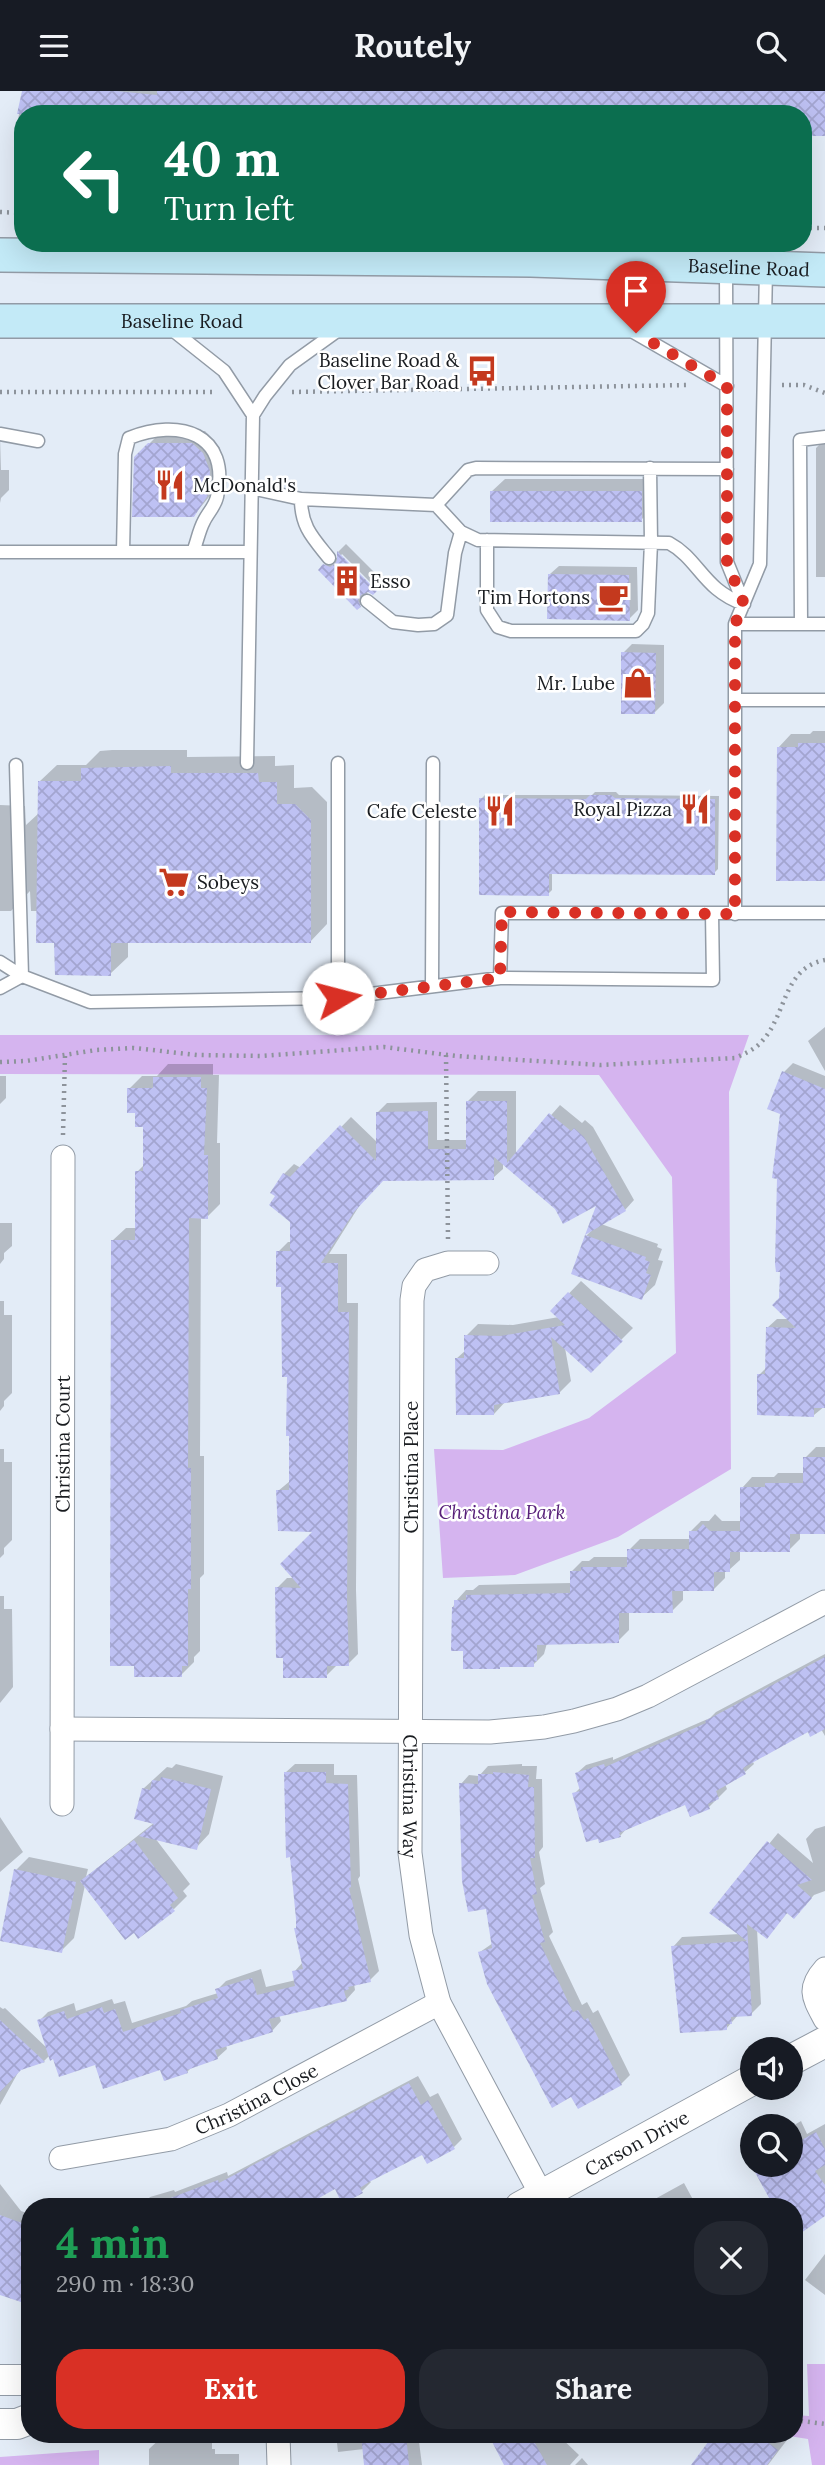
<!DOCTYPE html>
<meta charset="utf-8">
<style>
:root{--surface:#171b24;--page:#242831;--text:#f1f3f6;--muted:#9ea1a6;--accent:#d93025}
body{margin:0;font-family:Lora,serif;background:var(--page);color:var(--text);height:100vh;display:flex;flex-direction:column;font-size:26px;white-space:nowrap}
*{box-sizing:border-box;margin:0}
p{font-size:23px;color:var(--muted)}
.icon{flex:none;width:38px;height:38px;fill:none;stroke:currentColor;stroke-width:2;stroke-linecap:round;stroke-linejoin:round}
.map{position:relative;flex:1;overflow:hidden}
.panel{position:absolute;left:21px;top:2107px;width:782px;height:245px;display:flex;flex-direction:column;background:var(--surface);border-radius:28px;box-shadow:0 7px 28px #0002}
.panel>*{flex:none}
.banner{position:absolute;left:14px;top:14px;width:798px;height:147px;border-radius:28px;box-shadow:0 7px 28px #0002;background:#0b6e4f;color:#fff;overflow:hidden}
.fabs{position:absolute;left:740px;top:1946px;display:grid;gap:14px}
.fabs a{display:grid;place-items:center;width:63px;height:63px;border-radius:50%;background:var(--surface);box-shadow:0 7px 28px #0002;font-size:35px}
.pin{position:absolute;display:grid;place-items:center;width:60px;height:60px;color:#fff;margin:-72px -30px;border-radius:50% 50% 50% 0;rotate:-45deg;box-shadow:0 0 7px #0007}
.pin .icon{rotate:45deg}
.me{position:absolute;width:77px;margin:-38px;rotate:82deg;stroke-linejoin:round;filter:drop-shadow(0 0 5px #0008)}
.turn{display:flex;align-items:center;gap:24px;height:147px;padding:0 35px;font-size:32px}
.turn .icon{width:91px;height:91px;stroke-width:2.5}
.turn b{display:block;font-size:49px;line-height:60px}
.round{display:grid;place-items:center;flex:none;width:74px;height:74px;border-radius:28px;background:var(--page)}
.overview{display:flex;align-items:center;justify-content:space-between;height:119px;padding:0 35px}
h1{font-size:42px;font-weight:700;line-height:52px;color:#1e9e55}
.cta{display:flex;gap:14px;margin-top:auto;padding:14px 35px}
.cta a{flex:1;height:80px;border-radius:28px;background:var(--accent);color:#fff;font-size:28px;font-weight:700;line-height:80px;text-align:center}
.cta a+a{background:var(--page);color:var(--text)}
header{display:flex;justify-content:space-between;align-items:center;height:91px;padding:0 35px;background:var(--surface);font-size:32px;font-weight:700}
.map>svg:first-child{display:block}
.park{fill:#d5b4ef}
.shadow{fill:#0003}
.building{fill:url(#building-cross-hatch)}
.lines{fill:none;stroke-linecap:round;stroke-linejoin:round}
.service-casing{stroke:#929ba6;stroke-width:15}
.minor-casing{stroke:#929ba6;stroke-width:25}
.tertiary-casing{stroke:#929ba6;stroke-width:32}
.secondary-casing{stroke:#929ba6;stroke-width:36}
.path{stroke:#8d939b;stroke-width:4.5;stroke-dasharray:2 5;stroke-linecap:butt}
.service{stroke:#fff;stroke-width:12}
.minor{stroke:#fff;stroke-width:23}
.tertiary{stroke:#fff;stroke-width:30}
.secondary{stroke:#c3eaf7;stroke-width:33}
.route{stroke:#d93025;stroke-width:12;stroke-dasharray:0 21.6}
.labels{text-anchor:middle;stroke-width:5;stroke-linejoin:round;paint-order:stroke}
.street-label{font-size:19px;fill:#191c20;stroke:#fff}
.poi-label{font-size:19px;fill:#191c20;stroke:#fff;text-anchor:end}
.park-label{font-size:19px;font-style:italic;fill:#58207a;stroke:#fff}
</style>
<header><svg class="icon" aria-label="menu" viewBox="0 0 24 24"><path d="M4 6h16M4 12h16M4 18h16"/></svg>Routely<svg class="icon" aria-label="search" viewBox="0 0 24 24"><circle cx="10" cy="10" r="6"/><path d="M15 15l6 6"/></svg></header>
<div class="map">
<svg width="825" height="2374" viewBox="0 0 825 2374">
<defs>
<pattern id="building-cross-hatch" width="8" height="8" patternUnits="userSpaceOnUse" patternTransform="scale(1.75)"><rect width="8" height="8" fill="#bec1f3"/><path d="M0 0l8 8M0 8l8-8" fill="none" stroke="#a3a5d0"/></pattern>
</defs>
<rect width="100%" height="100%" fill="#e3ecf7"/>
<path class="park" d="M0 944H749L729 1001 731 1378 618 1446 515 1484 443 1487 434 1358 503 1359 589 1327 676 1262 672 1086 599 984 0 983Z
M807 2273H825V2374H812L808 2348 776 2343H794L795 2324 809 2325Z
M99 2359V2374H0V2366Z"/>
<path class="shadow" d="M23 0H825V43L803 23H23V30L18 29Z
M163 339 205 340 220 357 222 377 219 394 194 424 135 367Z
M0 346 1 379H9V399L1 407 0 412Z
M825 348V486H816V357Z
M505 388H654V416L641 429 491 401Z
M346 453 384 491 377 498 342 463 340 466 366 499 369 506 357 517 320 479 334 466 339 468 338 461Z
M559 475 637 476 638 519 629 528 550 483Z
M632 553 664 554V612L655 621 623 562Z
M813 640H825V788L778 657 791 643H810Z
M112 659H187V666L275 665V675L294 674V697L312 696 327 711V833L310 851H128V866L110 883 56 851 38 820H31L30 800 11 820H0V714L25 715 26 734 39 722V691L57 674H86L100 660Z
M595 701H616L619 704 719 705 718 778 714 782 552 781V799L548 803 481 708 485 704H592Z
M825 936V980L808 950Z
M793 972 825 985V1315L814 1324 759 1284 767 1276V1237L777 1228H789L781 1208V1022L784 981Z
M168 973H213V984H219L217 1052H220V1113L207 1126H201L200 1365H204V1483L200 1487V1560L194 1566V1571L181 1584 112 1150 126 1137H137V1081L145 1073V1034L137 1020 129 998 142 985H157Z
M0 985H6V1007L0 1013Z
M478 1000H516V1064L560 1014 582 1032 585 1029 593 1036 634 1109 625 1119 601 1133 658 1153 657 1156 662 1158 658 1169 663 1170 655 1194 641 1207 586 1145 593 1138 599 1112 556 1117 503 1072V1078L493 1087 383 1089 363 1109 329 1163H347V1212H358L356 1499 358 1563 348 1573 336 1575 326 1585 284 1565 277 1497 287 1487H295L316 1440 278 1400 290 1390 289 1284 283 1194 278 1161 288 1151H291V1130L278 1104 273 1101 284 1083 294 1073 301 1077 351 1026 378 1052 377 1022 387 1012 437 1011V1049H468V1010Z
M0 1132H12V1155L4 1162V1168L0 1173Z
M581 1190 633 1237 591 1279 565 1257 571 1290 559 1302 506 1310 494 1323 456 1268 466 1259V1245L478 1233 513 1234 559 1226 552 1220Z
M0 1210H4V1224H12V1302L4 1310V1315L0 1320Z
M816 1356H825V1441H800V1448L789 1459H740V1469L729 1479H725V1487L714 1498H683V1509L672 1520 629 1521V1539L618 1550 547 1552 544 1563 533 1574 465 1558 453 1516 456 1510 466 1499H473L479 1494 571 1492V1481L582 1470H589L594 1466H629V1459L640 1448H690V1441L701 1430H709L715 1423 722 1430H741L742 1397 752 1386H774L778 1382H805V1367Z
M0 1358H4V1371H12V1449L4 1457V1463L0 1467Z
M0 1505H4V1518H12L13 1596 0 1612Z
M825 1563V1645L821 1638 808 1639 752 1669 754 1673 745 1681 725 1693 727 1698 709 1716 686 1712 628 1736 620 1745 574 1703 581 1696 577 1682 586 1674 613 1666V1669L710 1627 716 1621Z
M176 1673 223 1685 209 1743 196 1757 155 1747 190 1793 183 1800 187 1805 174 1818 85 1794 74 1847 61 1860 16 1779 29 1766 88 1778 86 1786 155 1731 143 1698 167 1676 172 1677Z
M295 1673H334V1684H357L360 1785 358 1788 379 1880 370 1889 354 1893 355 1899 346 1909 279 1924 281 1930 272 1940 226 1954 227 1958 217 1967 193 1975 187 1981 96 1972 55 1966 50 1964 44 1970 20 1978 0 2014V1916L3 1918 5 1917 48 1958 39 1930 48 1921 74 1912 76 1920 112 1908 114 1913 125 1910 132 1932 186 1915 192 1910 218 1902 217 1899 226 1890 261 1878 266 1896 296 1889 294 1881 303 1871 298 1836 285 1682Z
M522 1673V1675H537L536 1688H542L543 1756 539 1761 545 1793 540 1797 553 1841 549 1845 582 1914 587 1911 593 1922 598 1919 630 1984 621 1993 480 1861 493 1852 461 1693 469 1684 479 1685 488 1675Z
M0 1726 23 1761 0 1781Z
M825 1735V1800L814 1804 803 1816 788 1821 767 1846 757 1838 761 1913 751 1923 738 1924 726 1938 673 1856 682 1846 740 1843 712 1822 778 1742 813 1772 806 1748 815 1738Z
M418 1985 430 2006 438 2002 462 2048 454 2056 422 2061 369 2089 371 2091 362 2100 343 2110 336 2096 298 2116H136L143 2114 150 2106 174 2099 175 2101 227 2081 228 2085Z
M801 2030 807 2043 825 2033V2123L794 2116H769L773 2111 753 2074H791V2036Z
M752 2059V2073L748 2064Z
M684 2092 697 2116H642L644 2114Z
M0 2093 21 2120 30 2123V2199L21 2209 0 2202Z
M825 2163V2204L805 2189Z
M336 2343H418L422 2374H364V2358L338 2361Z
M490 2343H557L579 2364 570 2374H506Z
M716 2343H780L787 2349 768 2374H692Z
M163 2345H212V2358H215V2363H239V2374H149V2358Z
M582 2367 588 2374H575Z"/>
<path class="building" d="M22 0H116L157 4V0H825V45H803V23H17Z
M148 352H192L203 362 210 380 208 404 194 426H132L134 366Z
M490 400H642V431H490Z
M337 460 377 500 373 504 368 501 361 504 358 509 361 516 357 519 318 479 323 473 330 476 335 473 337 469Z
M548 483 629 484 630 530 547 528Z
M621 561 656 562 655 623H621Z
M798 652H825V790H776L777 656H798Z
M171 675V682H258L259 691H277V713H295L311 729V852H111V885L55 884 54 852H36L38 690H81V677Z
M590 704H611L615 707 715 708V784L549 783V805L479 804V707L586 708Z
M782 980 825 998V1317H814V1326L757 1324V1283H765L766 1236 796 1237 772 1214 779 1207 780 1181H776L775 1173 777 1088 772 1087 780 1023 767 1018Z
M153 986H201V997H207L204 1064H208V1128L189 1127 188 1377H191V1498H188V1575H182V1586H134V1575H110L111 1149H135V1080H143V1036H135V1022H127V997H153Z
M466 1010H507V1072L549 1022 571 1040 574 1037 584 1046 626 1120 585 1144 596 1115 563 1133 555 1118 494 1066V1089L383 1090 354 1121 321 1172H338V1221H349L347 1510 349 1575H327V1587H283V1567H276L275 1496 301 1497 280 1473 312 1441 278 1440 276 1399H289V1345H286L287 1286H282L281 1196H276V1160H290V1131L269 1114 275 1105 270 1102 283 1082 290 1086 340 1034 376 1070V1021L428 1020V1058H466Z
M585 1144 646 1166 645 1169 650 1171 646 1182 651 1184 642 1209 571 1183Z
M568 1201 623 1250 591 1282 551 1246 560 1303 494 1314V1324H456L455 1267H464V1244L500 1245 565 1234 550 1220Z
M803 1366H825V1443H790V1461H730V1481H714V1500H672L673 1522H619V1552L537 1554V1570L534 1571V1576H500V1578H463V1560H451L452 1516H454V1509H466V1504L570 1502V1480H581V1476H627V1458H689V1440H697L703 1433 710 1440H740V1396H765V1392H803Z
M825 1566V1638L810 1646 808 1641 743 1677 746 1683 716 1700 719 1708 708 1713 710 1718 690 1726 685 1714 619 1742 621 1746 599 1752 598 1748 586 1751 572 1702 580 1700 575 1682 604 1673 605 1676 706 1632 705 1630Z
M284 1681H326V1692L348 1693 351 1796 349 1797 371 1891 348 1896 349 1898 344 1900 347 1910 269 1928 273 1941 215 1959 218 1968 187 1979 188 1982 164 1990 160 1979 103 1998 95 1974 59 1986 53 1968 50 1970 37 1929 64 1920 67 1928 102 1916 104 1922 115 1918 123 1941 181 1922 180 1919 218 1907 215 1898 252 1887 257 1904 295 1895 292 1880 303 1878 294 1837H296V1828L290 1766 286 1767Z
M493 1681 529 1684 528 1696H534L535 1767H530L537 1803 532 1804 545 1851 540 1852 573 1921 578 1919 584 1929 588 1927 622 1994 578 2018 571 2006 552 2017 487 1893 478 1861 492 1857 486 1818 468 1821 462 1790 459 1692 478 1693V1683H493Z
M161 1686 211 1698 197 1759 139 1745 154 1733 134 1728 142 1697 150 1699 152 1689 160 1690Z
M134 1749 178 1807 170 1814 175 1820 138 1848 134 1842 125 1849 80 1790Z
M767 1750 812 1789 797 1794 812 1807 794 1828 787 1822 767 1848 747 1833 752 1925 731 1926 732 1933H727V1939L680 1942 671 1855 747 1850 709 1822Z
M14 1778 76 1791 62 1862 0 1850Z
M0 1929 45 1971 21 1979 0 2001Z
M409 1992 421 2014 428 2009 455 2058 427 2073 422 2064 369 2091 360 2097 363 2102 342 2113 335 2098 303 2116H152V2114L218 2089 219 2092Z
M816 2041 825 2058V2074L815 2080 825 2094V2125L794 2147V2116H774L751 2074H791V2055Z
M0 2124 30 2135V2186L21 2211 0 2204Z
M361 2343H406L409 2374H364Z
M488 2343H530L547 2374H504Z
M714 2343H757L778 2359 767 2374H691Z"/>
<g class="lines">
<g class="service-casing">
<path id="service" d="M726 177 727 471 744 513
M170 237 224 280 253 324
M630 239 727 295
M0 343 38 350
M727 378 476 377 468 379 436 414 461 441 478 449 669 452C699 468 703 499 744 513
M251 397 301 408 436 414
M301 408C301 436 313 447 329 467
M487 449V519L498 536 511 540H636L643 533 648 522 651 451 650 377
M0 461H249
M123 461 125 363 129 347C179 327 231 342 217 406 215 415 208 422 204 430 199 439 197 451 193 461
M367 510 393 531 418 534 434 533 447 524 455 462 461 441
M735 533H825
M801 533 800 349 825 346
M735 609H825
M247 672 253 324 265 305 290 274 340 238
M16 674 22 885
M735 823V533L760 473 766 178
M0 871 22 885 90 911 338 907V672
M500 887 502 822H712
M432 894 433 672
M0 897 22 885
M338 907 500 887 713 889 712 822H825"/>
</g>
<g class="minor-casing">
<g id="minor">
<path id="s1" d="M487 1172H448L425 1179 414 1195 412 1209 410 1762 421 1844 439 1912 548 2116"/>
<path d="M62 1638 490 1641 544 1636 574 1630 617 1618 648 1605 825 1511"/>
<path id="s2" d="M62 1713 63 1066"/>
<path d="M825 1878C807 1898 814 1907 825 1928"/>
<path id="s3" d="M61 2067 171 2048 229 2024 439 1912"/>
<path d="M278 2343 279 2374"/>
</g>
</g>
<g class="tertiary-casing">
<g id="tertiary">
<path d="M791 1969 825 1951"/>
<path id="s4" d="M520 2116 752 1989"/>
<path d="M0 2289H30"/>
<path d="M0 2333H17L30 2328"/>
</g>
</g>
<g class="secondary-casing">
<g id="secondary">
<path id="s5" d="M0 164 531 169 825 179"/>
<path id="s6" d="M0 230H825"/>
</g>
</g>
<path class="path" d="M0 121 23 122
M803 137H825
M782 294H804L825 302
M0 301H217
M292 301 689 294
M446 964 448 1148
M0 971 26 970 96 959 134 957 197 964 261 965 384 956 456 965 601 974 735 967C746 962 756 958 763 949 787 922 783 877 825 869
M63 1044 65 965
M794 2329 825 2333"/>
<use href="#service" class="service"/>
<use href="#minor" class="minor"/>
<use href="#tertiary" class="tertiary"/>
<use href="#secondary" class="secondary"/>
</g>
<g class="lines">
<path class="route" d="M338 907 500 887 502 821 735 823V533L744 513 727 471V295L636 242"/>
</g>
<defs>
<g id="bus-bare" transform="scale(2.415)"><path d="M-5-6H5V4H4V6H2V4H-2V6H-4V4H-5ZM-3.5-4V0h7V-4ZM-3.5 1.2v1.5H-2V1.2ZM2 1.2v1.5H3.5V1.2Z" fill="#c4391e" stroke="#fff" stroke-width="2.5" paint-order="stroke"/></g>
<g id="restaurant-bare" transform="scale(2.415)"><path d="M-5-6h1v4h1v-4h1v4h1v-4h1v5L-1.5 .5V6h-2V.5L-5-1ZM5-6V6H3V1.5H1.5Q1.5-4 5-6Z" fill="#c4391e" stroke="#fff" stroke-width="2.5" paint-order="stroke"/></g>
<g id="building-bare" transform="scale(2.415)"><path d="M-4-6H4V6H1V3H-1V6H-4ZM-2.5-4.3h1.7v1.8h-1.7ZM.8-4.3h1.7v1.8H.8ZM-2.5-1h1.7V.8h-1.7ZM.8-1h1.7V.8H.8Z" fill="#c4391e" stroke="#fff" stroke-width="2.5" paint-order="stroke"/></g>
<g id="cafe-bare" transform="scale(2.415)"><path d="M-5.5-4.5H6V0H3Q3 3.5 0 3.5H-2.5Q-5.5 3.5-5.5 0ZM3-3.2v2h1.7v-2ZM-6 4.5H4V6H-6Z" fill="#c4391e" stroke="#fff" stroke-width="2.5" paint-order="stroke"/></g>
<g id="shop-bare" transform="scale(2.415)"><path d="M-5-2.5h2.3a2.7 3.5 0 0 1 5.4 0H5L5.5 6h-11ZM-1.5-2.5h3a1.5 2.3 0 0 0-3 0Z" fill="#c4391e" stroke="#fff" stroke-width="2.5" paint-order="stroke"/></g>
<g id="supermarket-bare" transform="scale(2.415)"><path d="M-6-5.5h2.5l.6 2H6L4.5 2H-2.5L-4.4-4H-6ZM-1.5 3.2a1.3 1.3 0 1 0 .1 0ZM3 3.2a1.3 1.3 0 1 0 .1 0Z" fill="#c4391e" stroke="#fff" stroke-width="2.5" paint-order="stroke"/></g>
</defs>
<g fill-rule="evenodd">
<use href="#bus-bare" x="482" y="280"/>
<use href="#restaurant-bare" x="170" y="394"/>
<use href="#building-bare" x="347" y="490"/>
<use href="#cafe-bare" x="613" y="506"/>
<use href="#shop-bare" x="638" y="592"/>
<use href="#restaurant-bare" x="695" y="718"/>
<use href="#restaurant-bare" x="500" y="720"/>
<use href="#supermarket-bare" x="174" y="791"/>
</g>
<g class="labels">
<g class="street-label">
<text dy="7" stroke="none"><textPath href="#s5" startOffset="749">Baseline Road</textPath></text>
<text dy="7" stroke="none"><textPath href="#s6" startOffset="182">Baseline Road</textPath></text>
<text dy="7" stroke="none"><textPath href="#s2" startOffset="360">Christina Court</textPath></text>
<text transform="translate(411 1376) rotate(-90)" y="7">Christina Place</text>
<text dy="7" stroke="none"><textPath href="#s1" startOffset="593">Christina Way</textPath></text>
<text dy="7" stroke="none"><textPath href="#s3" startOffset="206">Christina Close</textPath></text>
<text dy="7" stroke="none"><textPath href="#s4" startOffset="133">Carson Drive</textPath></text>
</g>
<g class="poi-label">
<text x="459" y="276">Baseline Road &amp;<tspan x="459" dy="22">Clover Bar Road</tspan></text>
<text x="193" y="401" text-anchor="start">McDonald's</text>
<text x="370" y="497" text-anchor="start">Esso</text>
<text x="590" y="513">Tim Hortons</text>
<text x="615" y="599">Mr. Lube</text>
<text x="672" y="725">Royal Pizza</text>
<text x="477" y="727">Cafe Celeste</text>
<text x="197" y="798" text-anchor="start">Sobeys</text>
</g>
<g class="park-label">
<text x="502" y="1428">Christina Park</text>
</g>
</g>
</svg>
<div class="fabs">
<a><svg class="icon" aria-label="sound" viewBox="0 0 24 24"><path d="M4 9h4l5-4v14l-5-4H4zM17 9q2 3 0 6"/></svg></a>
<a><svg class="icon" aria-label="search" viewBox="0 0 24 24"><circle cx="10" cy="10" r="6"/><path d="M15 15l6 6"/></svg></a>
</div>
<div class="pin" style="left:636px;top:242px;background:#d93025"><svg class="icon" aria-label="arrive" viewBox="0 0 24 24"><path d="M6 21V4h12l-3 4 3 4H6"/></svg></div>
<svg class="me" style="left:338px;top:907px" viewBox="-20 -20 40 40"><circle r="19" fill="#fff"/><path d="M0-13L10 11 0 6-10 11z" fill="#d93025"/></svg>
<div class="banner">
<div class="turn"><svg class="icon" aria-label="left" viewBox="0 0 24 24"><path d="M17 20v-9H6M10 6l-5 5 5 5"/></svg><div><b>40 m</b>Turn left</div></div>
</div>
<section class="panel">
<div class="overview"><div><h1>4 min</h1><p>290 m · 18:30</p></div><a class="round"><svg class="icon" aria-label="close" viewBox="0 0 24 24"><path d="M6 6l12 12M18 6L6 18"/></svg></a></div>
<div class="cta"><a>Exit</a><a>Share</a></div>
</section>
</div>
